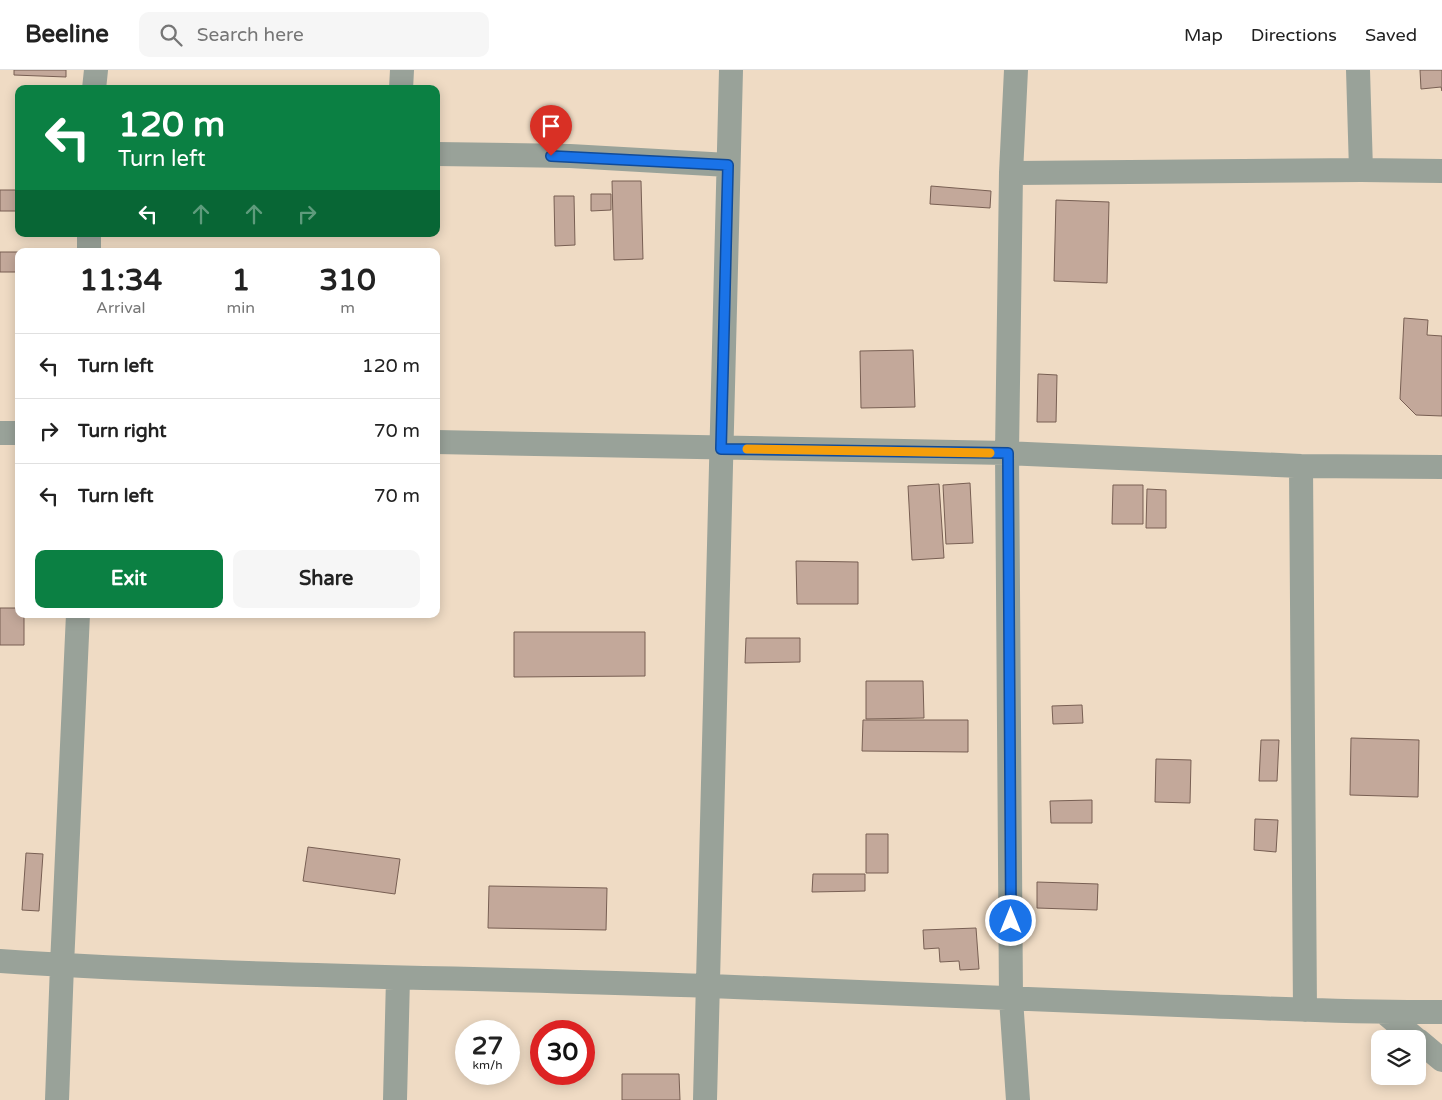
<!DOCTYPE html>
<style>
:root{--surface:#fff;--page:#f6f6f6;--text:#222;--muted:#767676;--line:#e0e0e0;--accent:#0b8043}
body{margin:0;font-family:"Varela Round",sans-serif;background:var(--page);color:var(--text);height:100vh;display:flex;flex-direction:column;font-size:19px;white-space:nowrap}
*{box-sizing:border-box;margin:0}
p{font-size:16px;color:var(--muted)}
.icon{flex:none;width:28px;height:28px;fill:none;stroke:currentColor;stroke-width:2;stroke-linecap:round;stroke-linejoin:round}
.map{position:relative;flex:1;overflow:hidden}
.drawer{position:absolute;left:15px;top:178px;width:425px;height:370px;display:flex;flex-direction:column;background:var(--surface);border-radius:10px;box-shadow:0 2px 12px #0003}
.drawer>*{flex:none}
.hud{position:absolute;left:15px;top:15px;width:425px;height:152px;border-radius:10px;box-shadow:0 2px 12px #0003;background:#0b8043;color:#fff;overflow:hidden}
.controls{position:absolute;left:1371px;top:960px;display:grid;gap:10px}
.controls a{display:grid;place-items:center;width:55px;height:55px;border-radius:10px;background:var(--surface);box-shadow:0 2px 12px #0003;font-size:25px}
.speed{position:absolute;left:455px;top:950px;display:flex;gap:10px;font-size:25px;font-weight:700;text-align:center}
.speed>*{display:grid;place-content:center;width:65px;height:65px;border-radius:50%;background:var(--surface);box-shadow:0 2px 12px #0003;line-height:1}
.speed small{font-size:12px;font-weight:400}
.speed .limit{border:8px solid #d22;background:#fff;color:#111}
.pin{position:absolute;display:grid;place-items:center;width:42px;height:42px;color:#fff;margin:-51px -21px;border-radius:50% 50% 50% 0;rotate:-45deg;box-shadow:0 0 5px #0007}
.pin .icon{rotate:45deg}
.me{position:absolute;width:55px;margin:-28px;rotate:0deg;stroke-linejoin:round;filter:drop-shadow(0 0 4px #0008)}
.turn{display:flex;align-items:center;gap:18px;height:105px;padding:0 20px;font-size:22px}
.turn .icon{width:65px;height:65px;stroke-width:2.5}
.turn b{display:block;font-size:35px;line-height:42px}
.lanes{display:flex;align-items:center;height:48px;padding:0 20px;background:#0003;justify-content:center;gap:25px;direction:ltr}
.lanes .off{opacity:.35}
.eta{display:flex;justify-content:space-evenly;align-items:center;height:85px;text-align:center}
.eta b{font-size:30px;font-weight:700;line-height:35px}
.primary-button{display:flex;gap:10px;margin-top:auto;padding:10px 20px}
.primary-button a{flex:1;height:58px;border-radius:10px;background:var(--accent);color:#fff;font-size:20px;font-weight:700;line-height:58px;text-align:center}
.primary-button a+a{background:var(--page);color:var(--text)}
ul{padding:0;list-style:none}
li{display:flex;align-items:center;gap:15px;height:65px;padding:0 20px;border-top:1px solid var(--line)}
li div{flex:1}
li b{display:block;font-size:19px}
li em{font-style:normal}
header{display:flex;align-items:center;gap:30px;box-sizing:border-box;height:70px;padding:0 25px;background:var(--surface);border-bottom:1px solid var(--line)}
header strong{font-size:24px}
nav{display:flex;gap:28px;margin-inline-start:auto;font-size:18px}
.search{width:350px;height:45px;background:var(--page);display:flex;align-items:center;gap:12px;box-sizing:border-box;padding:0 18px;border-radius:10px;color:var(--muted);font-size:19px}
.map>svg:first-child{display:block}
.building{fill:#c3a89a;stroke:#785f53}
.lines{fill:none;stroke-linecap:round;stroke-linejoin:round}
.street{stroke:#99a299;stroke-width:24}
.route-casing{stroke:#114b97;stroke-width:12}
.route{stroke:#1a73e8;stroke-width:9}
.slow{stroke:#f59e0b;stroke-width:9}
</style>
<header>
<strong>Beeline</strong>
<div class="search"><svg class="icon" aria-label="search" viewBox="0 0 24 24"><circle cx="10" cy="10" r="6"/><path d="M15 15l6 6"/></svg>Search here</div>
<nav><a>Map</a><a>Directions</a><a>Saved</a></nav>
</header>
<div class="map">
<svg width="1442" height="1030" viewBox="0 0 1442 1030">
<rect width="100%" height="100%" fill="#efdbc4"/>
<path class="building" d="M14 0H66V7L14 5Z
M1420 0H1442V21L1441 17 1421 19Z
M612 111H641L643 189 614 190Z
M931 116 991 121 990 138 930 134Z
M0 120H19V141H0Z
M591 124H611V140L591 141Z
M554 126H574L575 175 555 176Z
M1056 130 1109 132 1107 213 1054 211Z
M0 182H19V202H0Z
M1404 248 1428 250 1427 265 1442 266V346L1416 345 1400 329Z
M913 280 915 337 861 338 860 281Z
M1038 304 1057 305 1056 352H1037Z
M970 413 973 473 946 474 943 415Z
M939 414 944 488 912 490 908 416Z
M1113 415H1143V454H1112Z
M1147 419 1166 420V458H1146Z
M796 491 858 492V534H797Z
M0 538H19V544H24V575H0Z
M514 562H645V606L514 607Z
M746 568H800V592L745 593Z
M866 611H923L924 648 866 649Z
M1082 635 1083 653 1053 654 1052 636Z
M863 650H968V682L862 681Z
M1351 668 1419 670 1418 727 1350 725Z
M1261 670H1279L1277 711H1259Z
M1156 689 1191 690 1190 733 1155 732Z
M1092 730V753H1051L1050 731Z
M1255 749 1278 750 1276 782 1254 780Z
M866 764H888V803H866Z
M308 777 400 789 395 824 303 811Z
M26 783 43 784 39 841 22 840Z
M813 804H865V821L812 822Z
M1037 812 1098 814 1097 840 1037 838Z
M489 816 607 818 606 860 488 858Z
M976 858 979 899 960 900 959 891 940 892 939 878 924 879 923 860Z
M622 1004H679L680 1030H622Z"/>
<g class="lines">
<path class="street" d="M1016 0 1011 103 1007 383 1011 929 1018 1030
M1358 0 1361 100
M94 19 96 0
M401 19 402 0
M436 84 570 86 728 95
M1011 103 1361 100 1442 101
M89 181V164
M0 363H19
M436 372 1007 383 1301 396 1442 397
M1301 396 1305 940
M0 891C236 907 474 907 710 916 874 922 1039 930 1203 936 1283 939 1362 943 1442 942
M1385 943 1416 969
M1418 970 1442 990
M57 1030 62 895 78 544
M395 1030 398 908
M705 1030 731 0"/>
</g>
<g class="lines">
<g class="route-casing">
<path id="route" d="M551 86 728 95 721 379 1008 383 1011 851"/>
</g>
<use href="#route" class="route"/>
<path class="slow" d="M747 379 990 383"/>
</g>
</svg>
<div class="controls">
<a><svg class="icon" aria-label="layers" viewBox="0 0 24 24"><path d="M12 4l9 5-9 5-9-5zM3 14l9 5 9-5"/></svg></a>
</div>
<div class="speed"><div>27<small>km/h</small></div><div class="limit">30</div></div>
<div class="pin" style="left:551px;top:86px;background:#d93025"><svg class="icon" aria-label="arrive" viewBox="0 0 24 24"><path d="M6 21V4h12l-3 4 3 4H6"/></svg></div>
<svg class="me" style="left:1011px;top:851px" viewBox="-20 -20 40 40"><circle r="17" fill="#1a73e8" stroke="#fff" stroke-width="3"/><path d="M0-11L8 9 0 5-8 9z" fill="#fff"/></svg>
<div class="hud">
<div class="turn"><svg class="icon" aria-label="left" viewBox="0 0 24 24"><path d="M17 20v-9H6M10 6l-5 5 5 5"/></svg><div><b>120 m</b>Turn left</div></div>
<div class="lanes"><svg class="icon" aria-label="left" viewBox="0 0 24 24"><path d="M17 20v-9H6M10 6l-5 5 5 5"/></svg><svg class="icon off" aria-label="ahead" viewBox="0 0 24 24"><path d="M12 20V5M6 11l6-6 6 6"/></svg><svg class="icon off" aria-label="ahead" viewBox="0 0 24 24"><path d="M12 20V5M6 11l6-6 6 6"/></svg><svg class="icon off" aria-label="right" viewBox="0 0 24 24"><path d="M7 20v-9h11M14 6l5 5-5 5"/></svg></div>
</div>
<section class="drawer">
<div class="eta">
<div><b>11:34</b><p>Arrival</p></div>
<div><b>1</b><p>min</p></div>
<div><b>310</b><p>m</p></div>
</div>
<ul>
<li><svg class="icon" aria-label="left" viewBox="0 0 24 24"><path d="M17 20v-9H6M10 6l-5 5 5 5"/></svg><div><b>Turn left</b></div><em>120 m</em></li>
<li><svg class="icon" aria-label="right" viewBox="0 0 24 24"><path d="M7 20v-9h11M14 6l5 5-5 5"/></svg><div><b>Turn right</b></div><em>70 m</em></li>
<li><svg class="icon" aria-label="left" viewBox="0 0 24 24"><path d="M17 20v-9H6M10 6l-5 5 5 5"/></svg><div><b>Turn left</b></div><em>70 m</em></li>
</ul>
<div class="primary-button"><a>Exit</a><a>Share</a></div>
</section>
</div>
